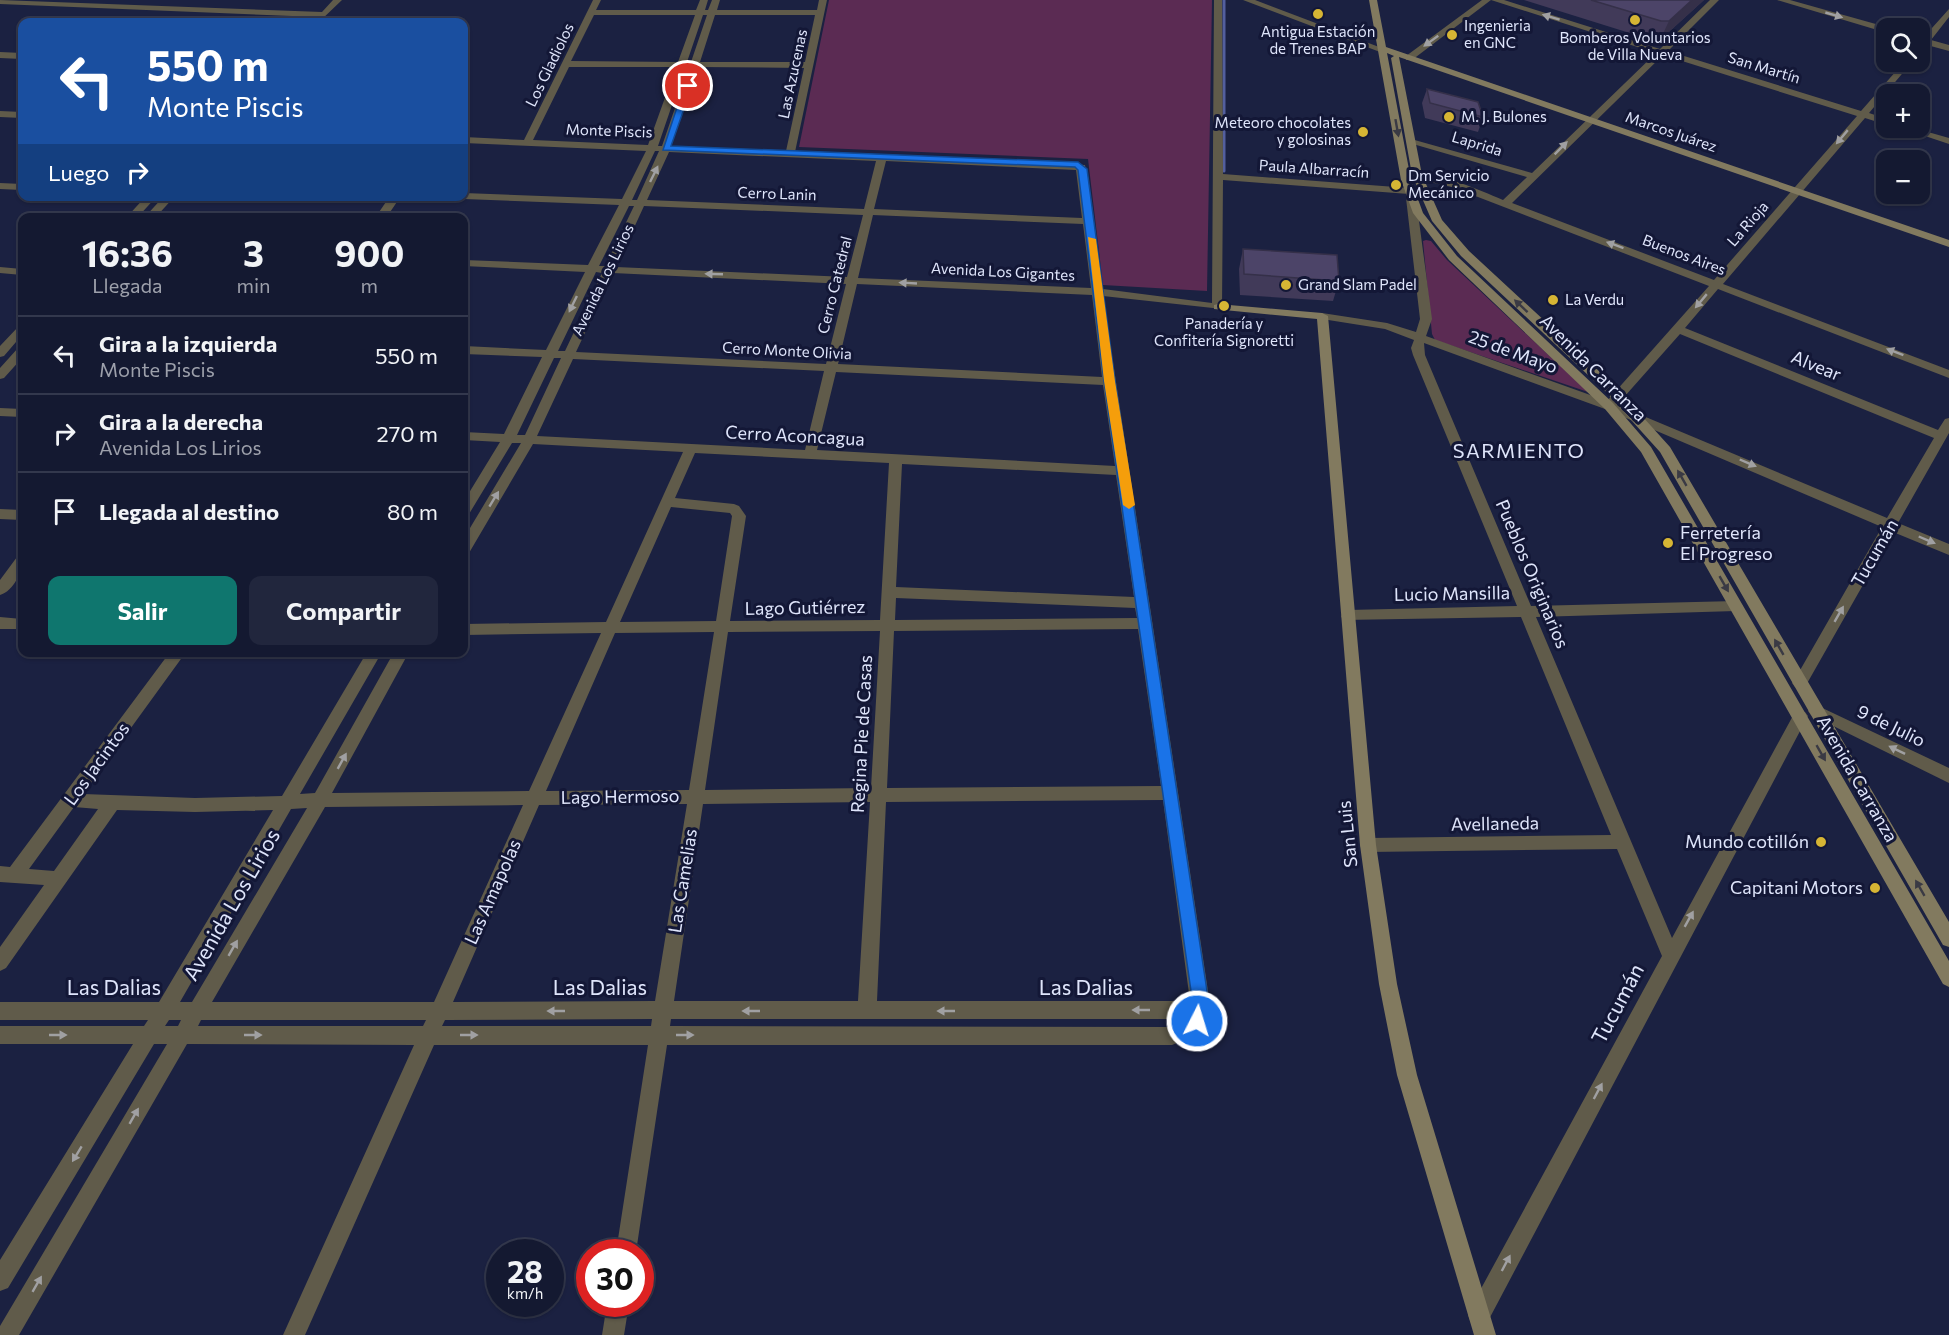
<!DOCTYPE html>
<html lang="es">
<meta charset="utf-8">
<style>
:root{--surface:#141931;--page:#21263d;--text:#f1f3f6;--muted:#9da0ab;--line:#33384d;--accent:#0f766e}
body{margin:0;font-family:Commissioner,sans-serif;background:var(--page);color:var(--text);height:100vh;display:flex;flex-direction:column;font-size:22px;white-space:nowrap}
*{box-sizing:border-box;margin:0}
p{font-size:20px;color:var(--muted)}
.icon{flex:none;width:33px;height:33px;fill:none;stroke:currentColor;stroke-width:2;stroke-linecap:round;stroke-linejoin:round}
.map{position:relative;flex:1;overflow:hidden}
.side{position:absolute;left:18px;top:213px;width:450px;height:444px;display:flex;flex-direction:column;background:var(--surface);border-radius:12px;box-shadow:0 2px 4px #0004,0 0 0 2px var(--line)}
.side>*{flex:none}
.top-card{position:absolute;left:18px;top:18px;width:450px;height:183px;border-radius:12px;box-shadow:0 2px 4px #0004,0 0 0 2px var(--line);background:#1a4fa0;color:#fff;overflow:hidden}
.tools{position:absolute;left:1876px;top:18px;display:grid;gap:12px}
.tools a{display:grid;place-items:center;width:54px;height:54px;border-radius:12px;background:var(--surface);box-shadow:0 2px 4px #0004,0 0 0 2px var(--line);font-size:30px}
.speed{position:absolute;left:486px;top:1239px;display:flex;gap:12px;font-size:30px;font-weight:700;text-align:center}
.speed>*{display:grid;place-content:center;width:78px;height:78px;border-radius:50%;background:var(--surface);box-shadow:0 2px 4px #0004,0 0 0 2px var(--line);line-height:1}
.speed small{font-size:15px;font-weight:400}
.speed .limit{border:9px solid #d22;background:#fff;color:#111}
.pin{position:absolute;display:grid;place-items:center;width:51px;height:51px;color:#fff;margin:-26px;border:3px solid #fff;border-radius:50%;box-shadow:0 2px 6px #0007}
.me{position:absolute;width:66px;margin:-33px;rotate:5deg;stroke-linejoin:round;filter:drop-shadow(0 0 4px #0008)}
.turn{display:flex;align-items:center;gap:21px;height:126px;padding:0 30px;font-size:27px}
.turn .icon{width:78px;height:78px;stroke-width:2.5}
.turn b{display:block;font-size:42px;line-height:51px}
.then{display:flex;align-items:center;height:57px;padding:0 30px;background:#0003;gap:12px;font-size:22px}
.eta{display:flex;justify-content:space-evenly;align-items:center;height:102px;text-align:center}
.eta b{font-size:36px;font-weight:700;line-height:42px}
.primary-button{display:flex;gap:12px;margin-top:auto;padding:12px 30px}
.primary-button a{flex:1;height:69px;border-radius:12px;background:var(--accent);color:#fff;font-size:24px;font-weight:700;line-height:69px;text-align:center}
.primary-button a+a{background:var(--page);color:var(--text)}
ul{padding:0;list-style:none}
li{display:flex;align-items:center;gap:18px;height:78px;padding:0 30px;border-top:2px solid var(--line)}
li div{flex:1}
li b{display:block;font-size:22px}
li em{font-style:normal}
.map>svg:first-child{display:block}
.green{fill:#5b2b53}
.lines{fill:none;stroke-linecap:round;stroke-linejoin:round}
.stream{stroke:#535f9e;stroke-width:3}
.minor{fill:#605b4a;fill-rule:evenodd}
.secondary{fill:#827a5f;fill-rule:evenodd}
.wall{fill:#413a59}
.shaded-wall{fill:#353049}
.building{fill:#4c4468;stroke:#353049;stroke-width:1.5}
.oneway{fill:#a0a0a2}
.oneway2{fill:#3a3a44}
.route{fill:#1a73e8;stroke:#114b97;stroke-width:1.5}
.slow{fill:#f59e0b}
.poi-dot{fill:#d6b534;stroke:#131736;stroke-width:2}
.labels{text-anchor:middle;stroke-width:6;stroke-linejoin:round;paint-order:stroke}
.far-poi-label{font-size:15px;fill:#dfe5fb;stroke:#131736;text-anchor:start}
.far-street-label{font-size:15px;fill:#dfe5fb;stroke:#131736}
.street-label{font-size:18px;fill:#dfe5fb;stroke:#131736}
.poi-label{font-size:18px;fill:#dfe5fb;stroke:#131736;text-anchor:end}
.neighbourhood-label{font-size:20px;letter-spacing:1.5px;fill:#dfe5fb;stroke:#131736}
.near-street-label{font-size:21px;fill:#dfe5fb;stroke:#131736}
</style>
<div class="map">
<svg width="1949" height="1335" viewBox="0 0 1949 1335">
<rect width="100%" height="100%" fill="#1b2141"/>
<path class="green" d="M829 0H1212L1207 291 1103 285 1088 159 799 147Z
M1426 240 1431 241 1447 260 1588 392 1435 340 1432 334 1423 241Z"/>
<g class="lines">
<path class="stream" d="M1224 0V171"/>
<path class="minor" d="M0 0 322 12 333 0H342L319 22 315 20 317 17 0 4Z
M593 0H601L596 10H696L700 0H708L705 10H708L712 0H720L717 10H817L819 0H827L795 152 1085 165 1103 289 1212 303 1214 0H1222L1223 174 1409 188 1414 191 1409 194 1223 180 1222 309 1103 296 1208 991C1209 1023 1203 1034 1172 1045H667L636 1252H616L648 1045H434L305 1335H283L414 1045 187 1044 19 1335H0V1326L167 1044H154L8 1288 0 1291V1260L133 1044H0V1026H144L148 1020H0V1002H159L273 810 195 812 117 810 6 968 0 971V947L44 885 0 882V866L10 867 170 652H186L83 794 195 798 282 796 367 652H382L300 794 315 793 394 652H409L332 793 529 791 601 633 464 635V624L606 622 683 452 533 444 469 553 464 554V538L521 443H512L469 514 464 516V501L500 442 464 440V432L504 434 542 357 464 354V346L546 350 585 272 464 266V260L588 265 619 205 464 199 459 196H464V193L622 199 646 151 464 143V137L524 140ZM594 15H695L678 62 571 61ZM703 15H707L691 62H687ZM715 15H815L805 62H700ZM569 67H676L648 145 533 140ZM685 67H689L662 146H658ZM698 67 804 68 786 151 671 146ZM655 151H659L637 200H632ZM669 152 876 161 864 209 647 200ZM886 161 1076 170 1082 218 874 209ZM629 206H634L605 266H599ZM644 206 863 215 847 277 616 267ZM873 215 1083 224 1091 288 858 278ZM596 272 602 273 565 351H558ZM613 273 846 284 826 364 576 352ZM857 284 1092 295 1102 377 838 364ZM554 358H561L525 435H517ZM573 359 824 371 805 450 537 436ZM836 372 1103 385 1115 466 817 450ZM695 453 889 463 880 620 730 621 746 516 739 506 734 504 675 498ZM902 464 1116 475 1134 597 896 587ZM671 507 730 513 732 516 716 621 620 622ZM896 598 1135 608 1137 618 895 620ZM1138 629 1161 786 887 788 894 631ZM880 631 871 788 705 790 728 632ZM714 632 689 790 546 791 615 633ZM1163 800 1190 1001H877L886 802ZM870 802 858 1001H674L703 804ZM687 804 655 1001 453 1002 539 805ZM523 805 434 1002H212L325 807ZM74 807 98 809 54 871 29 869ZM307 808 192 1002H180L291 809ZM652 1019 651 1026H442L445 1020ZM671 1019H1186L1172 1027 670 1026ZM169 1020H181L178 1026H165ZM201 1020H426L423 1026H198Z
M1243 0H1255L1387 50 1380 52Z
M1482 0H1504L1660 49 1710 0H1719L1668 51 1861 111 1904 62H1912L1869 113 1887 119V125L1865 118 1723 284 1949 370V378L1718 289 1685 328 1938 430 1945 419 1949 418V433L1898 523 1949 544V555L1893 532 1805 687H1795L1792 683 1795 679 1882 527 1605 409 1424 343 1425 355 1531 606 1736 601 1743 606 1736 611 1536 617 1672 938 1795 712H1805L1808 716 1487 1323 1479 1326 1471 1323 1468 1315 1471 1307 1662 956 1617 849 1368 852 1362 850 1360 845 1362 840 1368 838 1611 835 1521 617 1343 620 1341 616 1348 610 1517 606 1413 355 1411 348 1414 340 1385 329 1322 319 1316 316 1322 313 1387 323 1416 332 1420 319 1406 198 1411 195 1416 198 1432 319 1426 336 1607 401 1709 286 1452 187 1430 182H1402V178L1406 177C1441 172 1472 187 1503 200L1527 177 1406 142 1411 139 1532 173 1656 53 1491 0 1412 60H1406V56ZM1663 55 1857 116 1714 280 1512 203ZM1680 334 1934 438 1887 518 1617 405Z
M1777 0H1790L1890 28H1887V33L1884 32Z
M1949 9V17L1931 40 1949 45V51L1927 45 1920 51V37L1923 38Z
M0 52 22 53V59L0 58Z
M0 111 22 112V118L0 117Z
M1901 128H1914L1949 138V144Z
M0 183 22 184V190L0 189Z
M146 196H157L137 218H126Z
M164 196H175L155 218H144Z
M390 196H401L386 218H375Z
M0 267 22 269V275L0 273Z
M22 325V335L4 356 0 357V346L18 327Z
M22 347V358L4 378 0 379V368L18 348Z
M0 408 22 409V417L0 416Z
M0 509 22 510V520L0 519Z
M22 556C23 570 15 590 0 595V580L17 557Z
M0 617 22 619V629H0Z
M1816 705 1949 768V783L1811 715 1808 711 1811 707Z
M607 1304H629L624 1335H602Z"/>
<path class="secondary" d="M1369 0H1377L1386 47 1949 240V247L1399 57 1422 175 1442 220 1469 251 1614 385 1670 447 1949 922V947L1943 945 1660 452 1605 391 1461 256 1432 221 1412 175 1391 58 1394 56 1387 53 1411 180 1423 213 1457 256 1613 403 1651 447 1949 961V987L1943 984 1641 452 1605 409 1449 260 1413 213 1401 180Z
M1218 304 1322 313 1328 316 1376 845 1397 984 1417 1075 1496 1335H1474L1397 1075 1379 984 1360 845 1317 319 1214 309V305Z"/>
</g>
<path class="wall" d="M1524 0H1704L1660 40H1652Z
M1427 89 1483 117 1478 132 1425 118 1422 103Z
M1243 249 1339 281 1333 301 1240 295 1239 269Z"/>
<path class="shaded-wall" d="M1692 0H1704L1660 40 1669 21Z"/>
<path class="building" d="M1591 0H1692L1669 21H1661Z
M1427 89 1478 102 1483 117 1430 103Z
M1243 249 1337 255 1339 281 1244 274Z"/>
<defs><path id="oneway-solid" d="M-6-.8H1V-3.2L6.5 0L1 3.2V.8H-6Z" transform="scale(1.5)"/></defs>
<g class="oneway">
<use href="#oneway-solid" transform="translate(1834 15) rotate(16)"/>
<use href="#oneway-solid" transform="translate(1551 17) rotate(-163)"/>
<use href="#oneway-solid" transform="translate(1431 41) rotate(144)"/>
<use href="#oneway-solid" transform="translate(1842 137) rotate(130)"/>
<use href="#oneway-solid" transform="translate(1561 148) rotate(-45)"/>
<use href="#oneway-solid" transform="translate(654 174) rotate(-64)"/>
<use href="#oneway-solid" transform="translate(1615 245) rotate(-160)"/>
<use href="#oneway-solid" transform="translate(714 274) rotate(-178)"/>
<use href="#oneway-solid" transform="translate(908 283) rotate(-177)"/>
<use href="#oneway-solid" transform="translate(1701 301) rotate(130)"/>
<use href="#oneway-solid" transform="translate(573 304) rotate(116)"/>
<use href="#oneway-solid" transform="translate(1895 352) rotate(-159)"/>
<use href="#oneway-solid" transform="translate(1748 463) rotate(23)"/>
<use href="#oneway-solid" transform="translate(494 499) rotate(-59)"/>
<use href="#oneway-solid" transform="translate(1927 540) rotate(23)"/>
<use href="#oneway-solid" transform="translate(1839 614) rotate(-60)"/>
<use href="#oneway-solid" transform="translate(1897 750) rotate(-154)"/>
<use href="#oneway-solid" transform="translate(342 761) rotate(-61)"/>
<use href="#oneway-solid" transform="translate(1689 919) rotate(-61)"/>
<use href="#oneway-solid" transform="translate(233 948) rotate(-60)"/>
<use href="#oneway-solid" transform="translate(1141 1010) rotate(180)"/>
<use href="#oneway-solid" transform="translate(556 1011) rotate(180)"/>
<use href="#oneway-solid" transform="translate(751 1011) rotate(-180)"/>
<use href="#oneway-solid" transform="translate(946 1011) rotate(180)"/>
<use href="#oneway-solid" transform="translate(58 1035)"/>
<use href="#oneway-solid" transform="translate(253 1035)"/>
<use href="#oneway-solid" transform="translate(469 1035)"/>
<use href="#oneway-solid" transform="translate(685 1035)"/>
<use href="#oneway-solid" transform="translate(1598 1091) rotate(-62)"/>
<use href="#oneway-solid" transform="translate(134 1116) rotate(-60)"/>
<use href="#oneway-solid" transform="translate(77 1154) rotate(121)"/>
<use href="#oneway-solid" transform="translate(1506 1263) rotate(-62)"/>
<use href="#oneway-solid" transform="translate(37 1284) rotate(-60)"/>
</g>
<g class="oneway2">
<use href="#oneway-solid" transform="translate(1397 128) rotate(80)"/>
<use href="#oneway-solid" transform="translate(1521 306) rotate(-137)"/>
<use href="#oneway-solid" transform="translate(1682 478) rotate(-120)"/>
<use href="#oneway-solid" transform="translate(1724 584) rotate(60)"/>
<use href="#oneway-solid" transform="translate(1779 647) rotate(-120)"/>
<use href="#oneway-solid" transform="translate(1821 753) rotate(60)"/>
<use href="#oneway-solid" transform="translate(1920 888) rotate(-120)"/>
</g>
<path class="route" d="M688 83 692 86 671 146 1078 162 1087 169 1115 381 1207 991 1203 1027 1197 1029 1191 1027 1188 1021 1191 991 1104 381 1078 170 1075 167 663 150 684 86Z"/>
<path class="slow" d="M1088 237 1096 239 1115 381 1135 505 1129 509 1123 505 1104 381Z"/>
<g class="poi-dot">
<circle cx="1318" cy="14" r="6"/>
<circle cx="1635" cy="20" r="6"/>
<circle cx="1452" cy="35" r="6"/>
<circle cx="1449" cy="117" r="6"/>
<circle cx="1363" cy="132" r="6"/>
<circle cx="1396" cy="185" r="6"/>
<circle cx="1286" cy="285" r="6"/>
<circle cx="1553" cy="300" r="6"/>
<circle cx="1224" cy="306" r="6"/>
<circle cx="1668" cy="543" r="6"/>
<circle cx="1821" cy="842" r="6"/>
<circle cx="1875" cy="888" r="6"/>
</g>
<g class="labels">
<g class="far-poi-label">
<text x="1464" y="31">Ingenieria<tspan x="1464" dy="17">en GNC</tspan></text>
<text x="1318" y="37" text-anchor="middle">Antigua Estación<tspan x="1318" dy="17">de Trenes BAP</tspan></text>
<text x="1635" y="43" text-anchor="middle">Bomberos Voluntarios<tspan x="1635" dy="17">de Villa Nueva</tspan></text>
<text x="1461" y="122">M. J. Bulones</text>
<text x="1351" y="128" text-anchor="end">Meteoro chocolates<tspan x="1351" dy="17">y golosinas</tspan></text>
<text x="1408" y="181">Dm Servicio<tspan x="1408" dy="17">Mecánico</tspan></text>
<text x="1298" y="290">Grand Slam Padel</text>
<text x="1565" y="305">La Verdu</text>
<text x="1224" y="329" text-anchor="middle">Panadería y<tspan x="1224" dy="17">Confitería Signoretti</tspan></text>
</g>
<g class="far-street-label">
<text transform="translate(550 65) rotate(-64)" y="5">Los Gladiolos</text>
<text transform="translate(1764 68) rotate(17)" y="5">San Martín</text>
<text transform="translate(793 74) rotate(-78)" y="5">Las Azucenas</text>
<text transform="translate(609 131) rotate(2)" y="5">Monte Piscis</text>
<text transform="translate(1671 132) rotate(19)" y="5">Marcos Juárez</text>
<text transform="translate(1477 144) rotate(17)" y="5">Laprida</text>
<text transform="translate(1314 169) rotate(4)" y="5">Paula Albarracín</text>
<text transform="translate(777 194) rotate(2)" y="5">Cerro Lanin</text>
<text transform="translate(1748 224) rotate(-49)" y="5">La Rioja</text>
<text transform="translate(1684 255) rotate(21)" y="5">Buenos Aires</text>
<text transform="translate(1003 272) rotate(3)" y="5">Avenida Los Gigantes</text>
<text transform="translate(603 280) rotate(-64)" y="5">Avenida Los Lirios</text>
<text transform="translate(835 285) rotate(-76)" y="5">Cerro Catedral</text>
<text transform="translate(787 351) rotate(3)" y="5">Cerro Monte Olivia</text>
</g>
<g class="street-label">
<text transform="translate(1513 352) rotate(20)" y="6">25 de Mayo</text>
<text transform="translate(1816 366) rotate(22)" y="6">Alvear</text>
<text transform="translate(1593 368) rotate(45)" y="6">Avenida Carranza</text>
<text transform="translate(795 436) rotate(3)" y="6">Cerro Aconcagua</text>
<text transform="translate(1875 553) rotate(-60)" y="6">Tucumán</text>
<text transform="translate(1532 574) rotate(67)" y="6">Pueblos Originarios</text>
<text transform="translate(1452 594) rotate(-1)" y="6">Lucio Mansilla</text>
<text transform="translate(805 608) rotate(-1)" y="6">Lago Gutiérrez</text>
<text transform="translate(1891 726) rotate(26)" y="6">9 de Julio</text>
<text transform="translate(862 734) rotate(-87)" y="6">Regina Pie de Casas</text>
<text transform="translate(97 764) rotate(-54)" y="6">Los Jacintos</text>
<text transform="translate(1857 779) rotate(60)" y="6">Avenida Carranza</text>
<text transform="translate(620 797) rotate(-1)" y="6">Lago Hermoso</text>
<text transform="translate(1495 824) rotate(-1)" y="6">Avellaneda</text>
<text transform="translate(1348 834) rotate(-96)" y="6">San Luis</text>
<text transform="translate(683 881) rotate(-81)" y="6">Las Camelias</text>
<text transform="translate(493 892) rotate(-66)" y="6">Las Amapolas</text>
</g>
<g class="poi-label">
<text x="1680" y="539" text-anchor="start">Ferretería<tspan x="1680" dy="21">El Progreso</tspan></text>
<text x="1809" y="848">Mundo cotillón</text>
<text x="1863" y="894">Capitani Motors</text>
</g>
<g class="neighbourhood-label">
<text x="1519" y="458">SARMIENTO</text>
</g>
<g class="near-street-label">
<text transform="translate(232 905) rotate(-60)" y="7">Avenida Los Lirios</text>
<text x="114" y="995">Las Dalias</text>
<text x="600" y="995">Las Dalias</text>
<text x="1086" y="995">Las Dalias</text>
<text transform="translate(1618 1004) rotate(-62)" y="7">Tucumán</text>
</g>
</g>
</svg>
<div class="tools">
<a><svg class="icon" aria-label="search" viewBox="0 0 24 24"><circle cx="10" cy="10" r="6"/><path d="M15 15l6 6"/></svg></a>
<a>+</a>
<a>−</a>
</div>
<div class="speed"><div>28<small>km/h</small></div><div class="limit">30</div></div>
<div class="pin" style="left:688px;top:86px;background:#d93025"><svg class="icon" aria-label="arrive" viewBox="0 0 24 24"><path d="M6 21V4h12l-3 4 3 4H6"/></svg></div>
<svg class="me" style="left:1197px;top:1021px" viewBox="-20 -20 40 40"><circle r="17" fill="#1a73e8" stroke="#fff" stroke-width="3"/><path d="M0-11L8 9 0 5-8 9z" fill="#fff"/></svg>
<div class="top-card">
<div class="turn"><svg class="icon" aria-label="left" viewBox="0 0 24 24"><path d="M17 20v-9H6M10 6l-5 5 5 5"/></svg><div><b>550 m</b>Monte Piscis</div></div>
<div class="then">Luego<svg class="icon" aria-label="right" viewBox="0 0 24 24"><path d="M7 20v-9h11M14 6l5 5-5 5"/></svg></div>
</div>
<section class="side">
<div class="eta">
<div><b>16:36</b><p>Llegada</p></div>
<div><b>3</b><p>min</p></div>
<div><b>900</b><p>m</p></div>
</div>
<ul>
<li><svg class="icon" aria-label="left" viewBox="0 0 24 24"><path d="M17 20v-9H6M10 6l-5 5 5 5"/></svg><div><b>Gira a la izquierda</b><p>Monte Piscis</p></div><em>550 m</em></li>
<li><svg class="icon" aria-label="right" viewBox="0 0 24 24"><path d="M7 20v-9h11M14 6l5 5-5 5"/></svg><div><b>Gira a la derecha</b><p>Avenida Los Lirios</p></div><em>270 m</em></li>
<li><svg class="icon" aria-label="arrive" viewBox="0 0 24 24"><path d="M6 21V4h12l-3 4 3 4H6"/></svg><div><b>Llegada al destino</b></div><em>80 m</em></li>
</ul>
<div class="primary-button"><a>Salir</a><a>Compartir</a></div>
</section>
</div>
